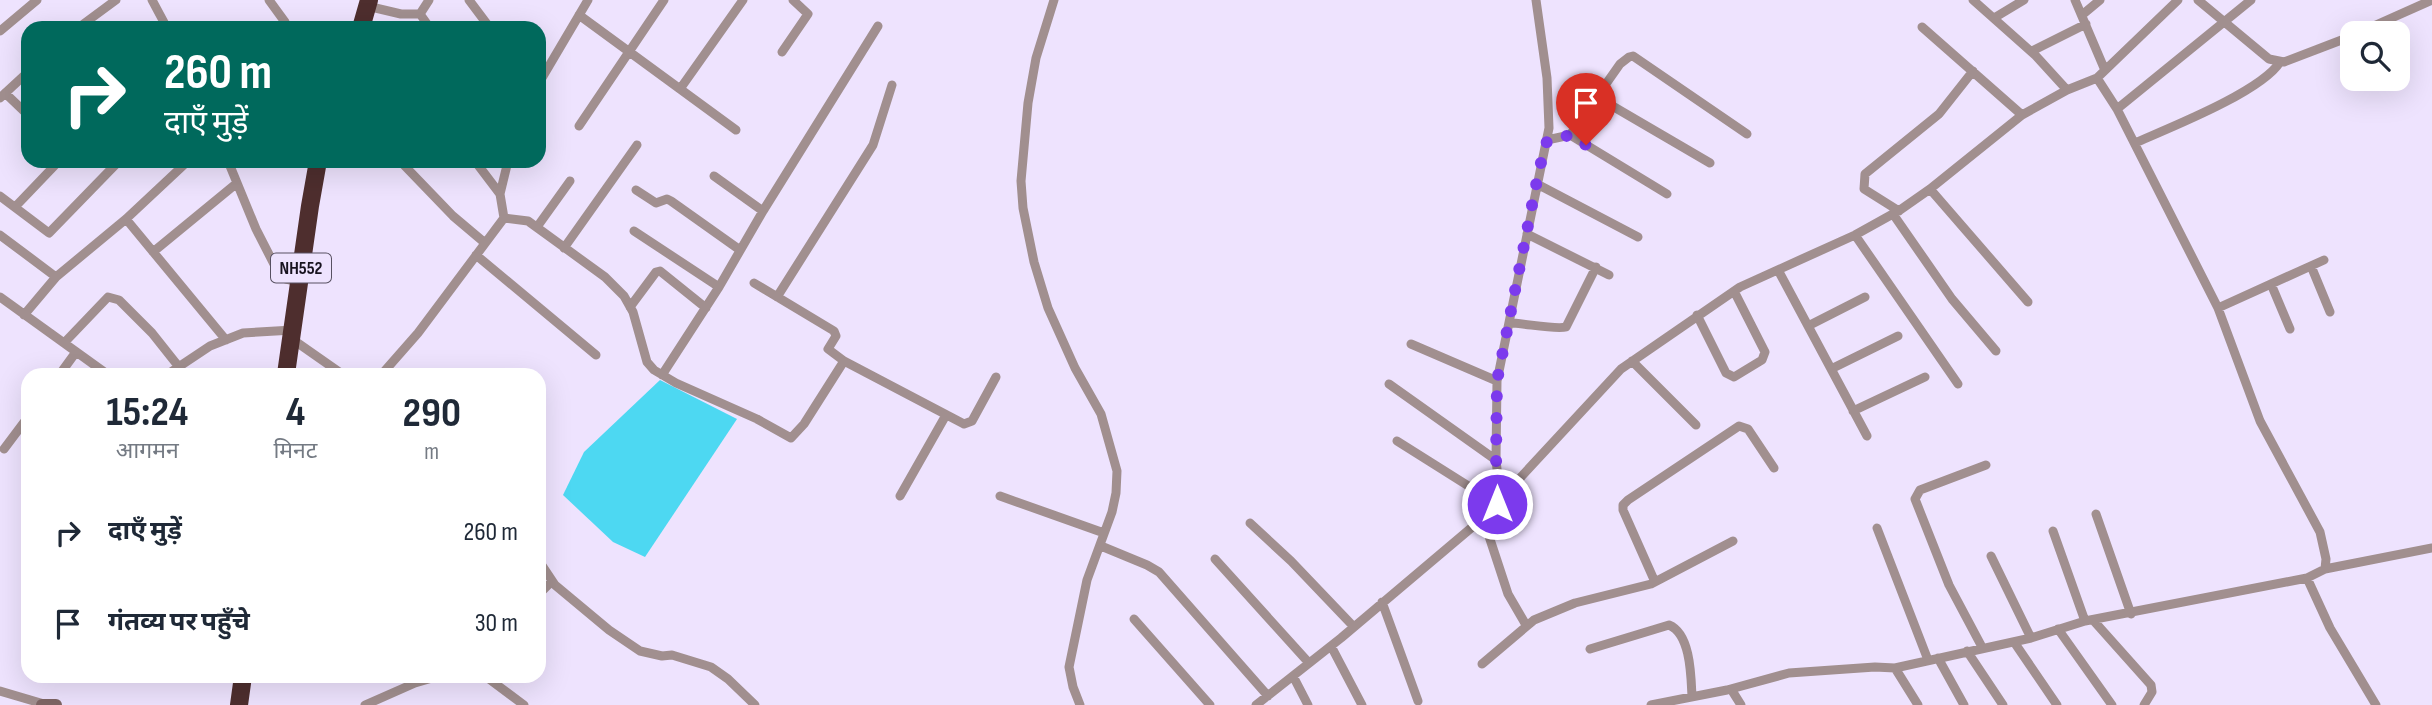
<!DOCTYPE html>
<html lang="hi">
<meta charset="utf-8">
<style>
:root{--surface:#fff;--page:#f6f6f7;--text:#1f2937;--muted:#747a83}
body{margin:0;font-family:"Sofia Sans Condensed","Noto Sans Devanagari",sans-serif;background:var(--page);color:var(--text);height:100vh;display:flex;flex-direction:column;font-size:26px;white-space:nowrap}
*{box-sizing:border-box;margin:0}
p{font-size:23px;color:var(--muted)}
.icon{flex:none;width:38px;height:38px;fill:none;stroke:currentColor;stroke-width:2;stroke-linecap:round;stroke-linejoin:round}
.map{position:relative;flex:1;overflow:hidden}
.side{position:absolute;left:21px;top:368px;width:525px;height:315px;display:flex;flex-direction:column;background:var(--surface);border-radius:21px;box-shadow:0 7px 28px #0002}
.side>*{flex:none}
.hud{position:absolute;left:21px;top:21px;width:525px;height:147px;border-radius:21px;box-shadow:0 7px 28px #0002;background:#00695c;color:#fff;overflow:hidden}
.fabs{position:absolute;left:2340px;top:21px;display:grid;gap:14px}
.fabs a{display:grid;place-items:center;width:70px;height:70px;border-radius:14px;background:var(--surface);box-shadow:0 7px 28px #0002;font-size:35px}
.pin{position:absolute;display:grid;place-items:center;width:60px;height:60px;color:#fff;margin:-72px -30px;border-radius:50% 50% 50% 0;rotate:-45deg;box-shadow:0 0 7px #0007}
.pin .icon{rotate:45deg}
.me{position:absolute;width:77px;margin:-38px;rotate:0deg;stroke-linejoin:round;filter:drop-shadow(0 0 5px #0008)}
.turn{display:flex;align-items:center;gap:24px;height:147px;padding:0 28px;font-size:32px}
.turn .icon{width:91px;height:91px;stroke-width:2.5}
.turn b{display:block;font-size:49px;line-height:60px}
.eta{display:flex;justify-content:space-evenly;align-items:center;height:119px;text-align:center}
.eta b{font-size:42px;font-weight:700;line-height:49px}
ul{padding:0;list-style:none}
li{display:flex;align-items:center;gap:21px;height:91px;padding:0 28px}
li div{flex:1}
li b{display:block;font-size:26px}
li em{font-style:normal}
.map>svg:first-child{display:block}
.water{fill:#4dd8f2}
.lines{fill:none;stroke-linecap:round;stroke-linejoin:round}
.street{stroke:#a18f8f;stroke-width:9}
.secondary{stroke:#7e6564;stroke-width:12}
.highway{stroke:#4e2e2e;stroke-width:18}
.route{stroke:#7c3aed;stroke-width:12;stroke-dasharray:0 21.6}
.labels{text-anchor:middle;stroke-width:7;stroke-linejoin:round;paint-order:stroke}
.shield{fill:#eee3fe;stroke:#585162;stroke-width:2}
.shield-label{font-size:18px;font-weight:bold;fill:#18131f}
</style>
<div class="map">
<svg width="2432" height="705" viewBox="0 0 2432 705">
<rect width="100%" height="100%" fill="#eee3fe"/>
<path class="water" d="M660 380 737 419 645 557 613 542 563 495 584 452Z"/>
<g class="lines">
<path class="street" d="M152 0 167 28
M269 0 285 22 286 28
M469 0 490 28
M1054 0 1036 58 1028 103 1021 181 1023 208 1034 262 1048 308 1075 368 1101 414 1117 471 1116 493 1112 512 1087 580 1069 667 1073 687 1080 705
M1973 0 2036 56 2067 90
M2075 0 2104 68
M2198 0 2269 59 2284 62 2352 36
M367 6 401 14H420L430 28
M420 14 429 0
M579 15 736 130
M2082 15 2100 0
M1994 18 2024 0
M1922 27 2022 115
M78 28 116 0
M0 31 37 0
M2358 33 2432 0
M2032 51 2086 24
M782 52 808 14 793 0
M539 83 588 0
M680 89 743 0
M5 93 28 115
M1597 97 1710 163
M0 98 28 72
M2117 109 2251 0
M579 126 664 0
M1570 135 1620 64 1629 57 1633 56 1747 134
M1547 140 1570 135 1667 194
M2135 143C2169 128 2261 92 2280 62
M228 161 256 229 278 272 286 279 299 282
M400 161 453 216 485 243
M475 161 500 194
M714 176 763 211
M1537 184 1638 237
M1930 189 2028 302
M636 190 656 203 667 199 671 201 740 250
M0 196 49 233 119 161
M15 207 59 161
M1899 211 1864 189 1865 174 1939 114 1973 71
M1893 214 1952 299 1996 351
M504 218 528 221 605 277 624 296 633 312 647 362 654 370 676 383 757 419 791 438 804 424 844 361 828 349 836 336 834 331 754 283
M126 219 226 340
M537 227 570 181
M634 231 719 287
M1527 234 1609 275
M0 235 56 277
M1855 235 1958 384
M564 248 637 145
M153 252 237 183
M476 255 596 355
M2311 266 2330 312
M1778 270 1867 436
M2271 284 2290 329
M0 297 107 374
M777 297 873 145 892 85
M630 307 656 272 660 271 706 308
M2218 308 2324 260
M24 315 56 277 126 219 188 161
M1697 315 1726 373 1734 377 1762 360 1765 352 1734 291
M1510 323C1523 323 1556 330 1566 327L1596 267
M1808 326 1865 297
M292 339 342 374
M64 343 108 297 119 300 152 333 179 367
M1411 344 1497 381
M844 361 964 424 972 421 996 377
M1632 361 1696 425
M1831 369 1898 336
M60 374 76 352
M168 374 210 346 243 333 293 330
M382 374 418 333 504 218 500 194 508 161
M662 375 719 287 763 211 878 26
M1389 384 1496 460
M1853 411 1925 377
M1397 441 1497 504 1499 487 1496 460 1497 381 1549 128 1547 78 1536 0
M4 449 28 417
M900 496 946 415
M1000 496 1104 533
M2096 514 2131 614
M1483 518 1508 594 1526 625
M1250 523 1291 561 1354 627
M1877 528 1928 660
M2053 531 2085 621
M1101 546 1147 565 1159 572 1268 696
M1991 556 2031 638
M1215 559 1309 663
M539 561 555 585 609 630 640 651 662 656 672 655 711 667 728 679 755 705
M2325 569 2432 548
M2307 578 2330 628 2376 705
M1655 582 1623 510V505L1628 500 1739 426 1748 429 1774 468
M539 594 552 581
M1382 602 1418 701
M1134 619 1210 705
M2093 620 2151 685 2152 692 2144 705
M2058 629 2112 705
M2014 642 2057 705
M1331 646 1362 705
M1982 647 1949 585 1915 499 1920 490 1986 465
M1590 649 1669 625C1691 634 1691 677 1692 697
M1967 651 2003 705
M1938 658 1964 705
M1482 664 1534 620 1575 603 1651 584 1733 541
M1895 668 1918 705
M485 676 524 705
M1293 676 1308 705
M1731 689 1741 705
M0 691 44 704
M365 705 415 683 439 676
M1256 705 1341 638 1483 518 1621 369 1740 287 1855 235 1900 210 1930 189 2022 115 2067 90 2097 78 2178 0
M1651 705 1727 690 1789 673 1875 667 1895 668 2031 638 2085 621 2307 578 2325 569 2326 559 2320 532 2260 421 2218 308 2117 109 2097 78"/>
<path class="secondary" d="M42 705H56"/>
<path class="highway" d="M361 28 369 0
M286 374 310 206 318 161
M239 705 243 676"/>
</g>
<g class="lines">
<path class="route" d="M1497 504 1499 486 1496 460 1497 381 1539 170 1547 141 1570 135 1586 145"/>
</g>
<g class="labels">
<rect class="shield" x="271" y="253.5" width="60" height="29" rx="5"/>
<g class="shield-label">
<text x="301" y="274">NH552</text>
</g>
</g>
</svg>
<div class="fabs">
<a><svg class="icon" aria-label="search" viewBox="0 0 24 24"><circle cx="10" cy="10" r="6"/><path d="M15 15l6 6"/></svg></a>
</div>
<div class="pin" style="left:1586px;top:145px;background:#d93025"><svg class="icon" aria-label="arrive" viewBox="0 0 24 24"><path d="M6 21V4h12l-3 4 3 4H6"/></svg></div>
<svg class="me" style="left:1497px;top:504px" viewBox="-20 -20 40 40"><circle r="17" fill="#7c3aed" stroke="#fff" stroke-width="3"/><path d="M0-11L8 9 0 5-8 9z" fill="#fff"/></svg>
<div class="hud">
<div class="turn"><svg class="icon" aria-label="right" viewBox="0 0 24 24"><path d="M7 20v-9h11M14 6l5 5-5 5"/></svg><div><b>260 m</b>दाएँ मुड़ें</div></div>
</div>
<section class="side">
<div class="eta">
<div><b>15:24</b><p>आगमन</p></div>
<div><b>4</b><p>मिनट</p></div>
<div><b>290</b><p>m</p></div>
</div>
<ul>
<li><svg class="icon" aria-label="right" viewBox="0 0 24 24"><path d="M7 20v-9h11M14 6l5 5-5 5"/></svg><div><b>दाएँ मुड़ें</b></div><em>260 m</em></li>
<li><svg class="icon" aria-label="arrive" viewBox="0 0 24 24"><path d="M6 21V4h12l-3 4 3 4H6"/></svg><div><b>गंतव्य पर पहुँचे</b></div><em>30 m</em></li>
</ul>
</section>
</div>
